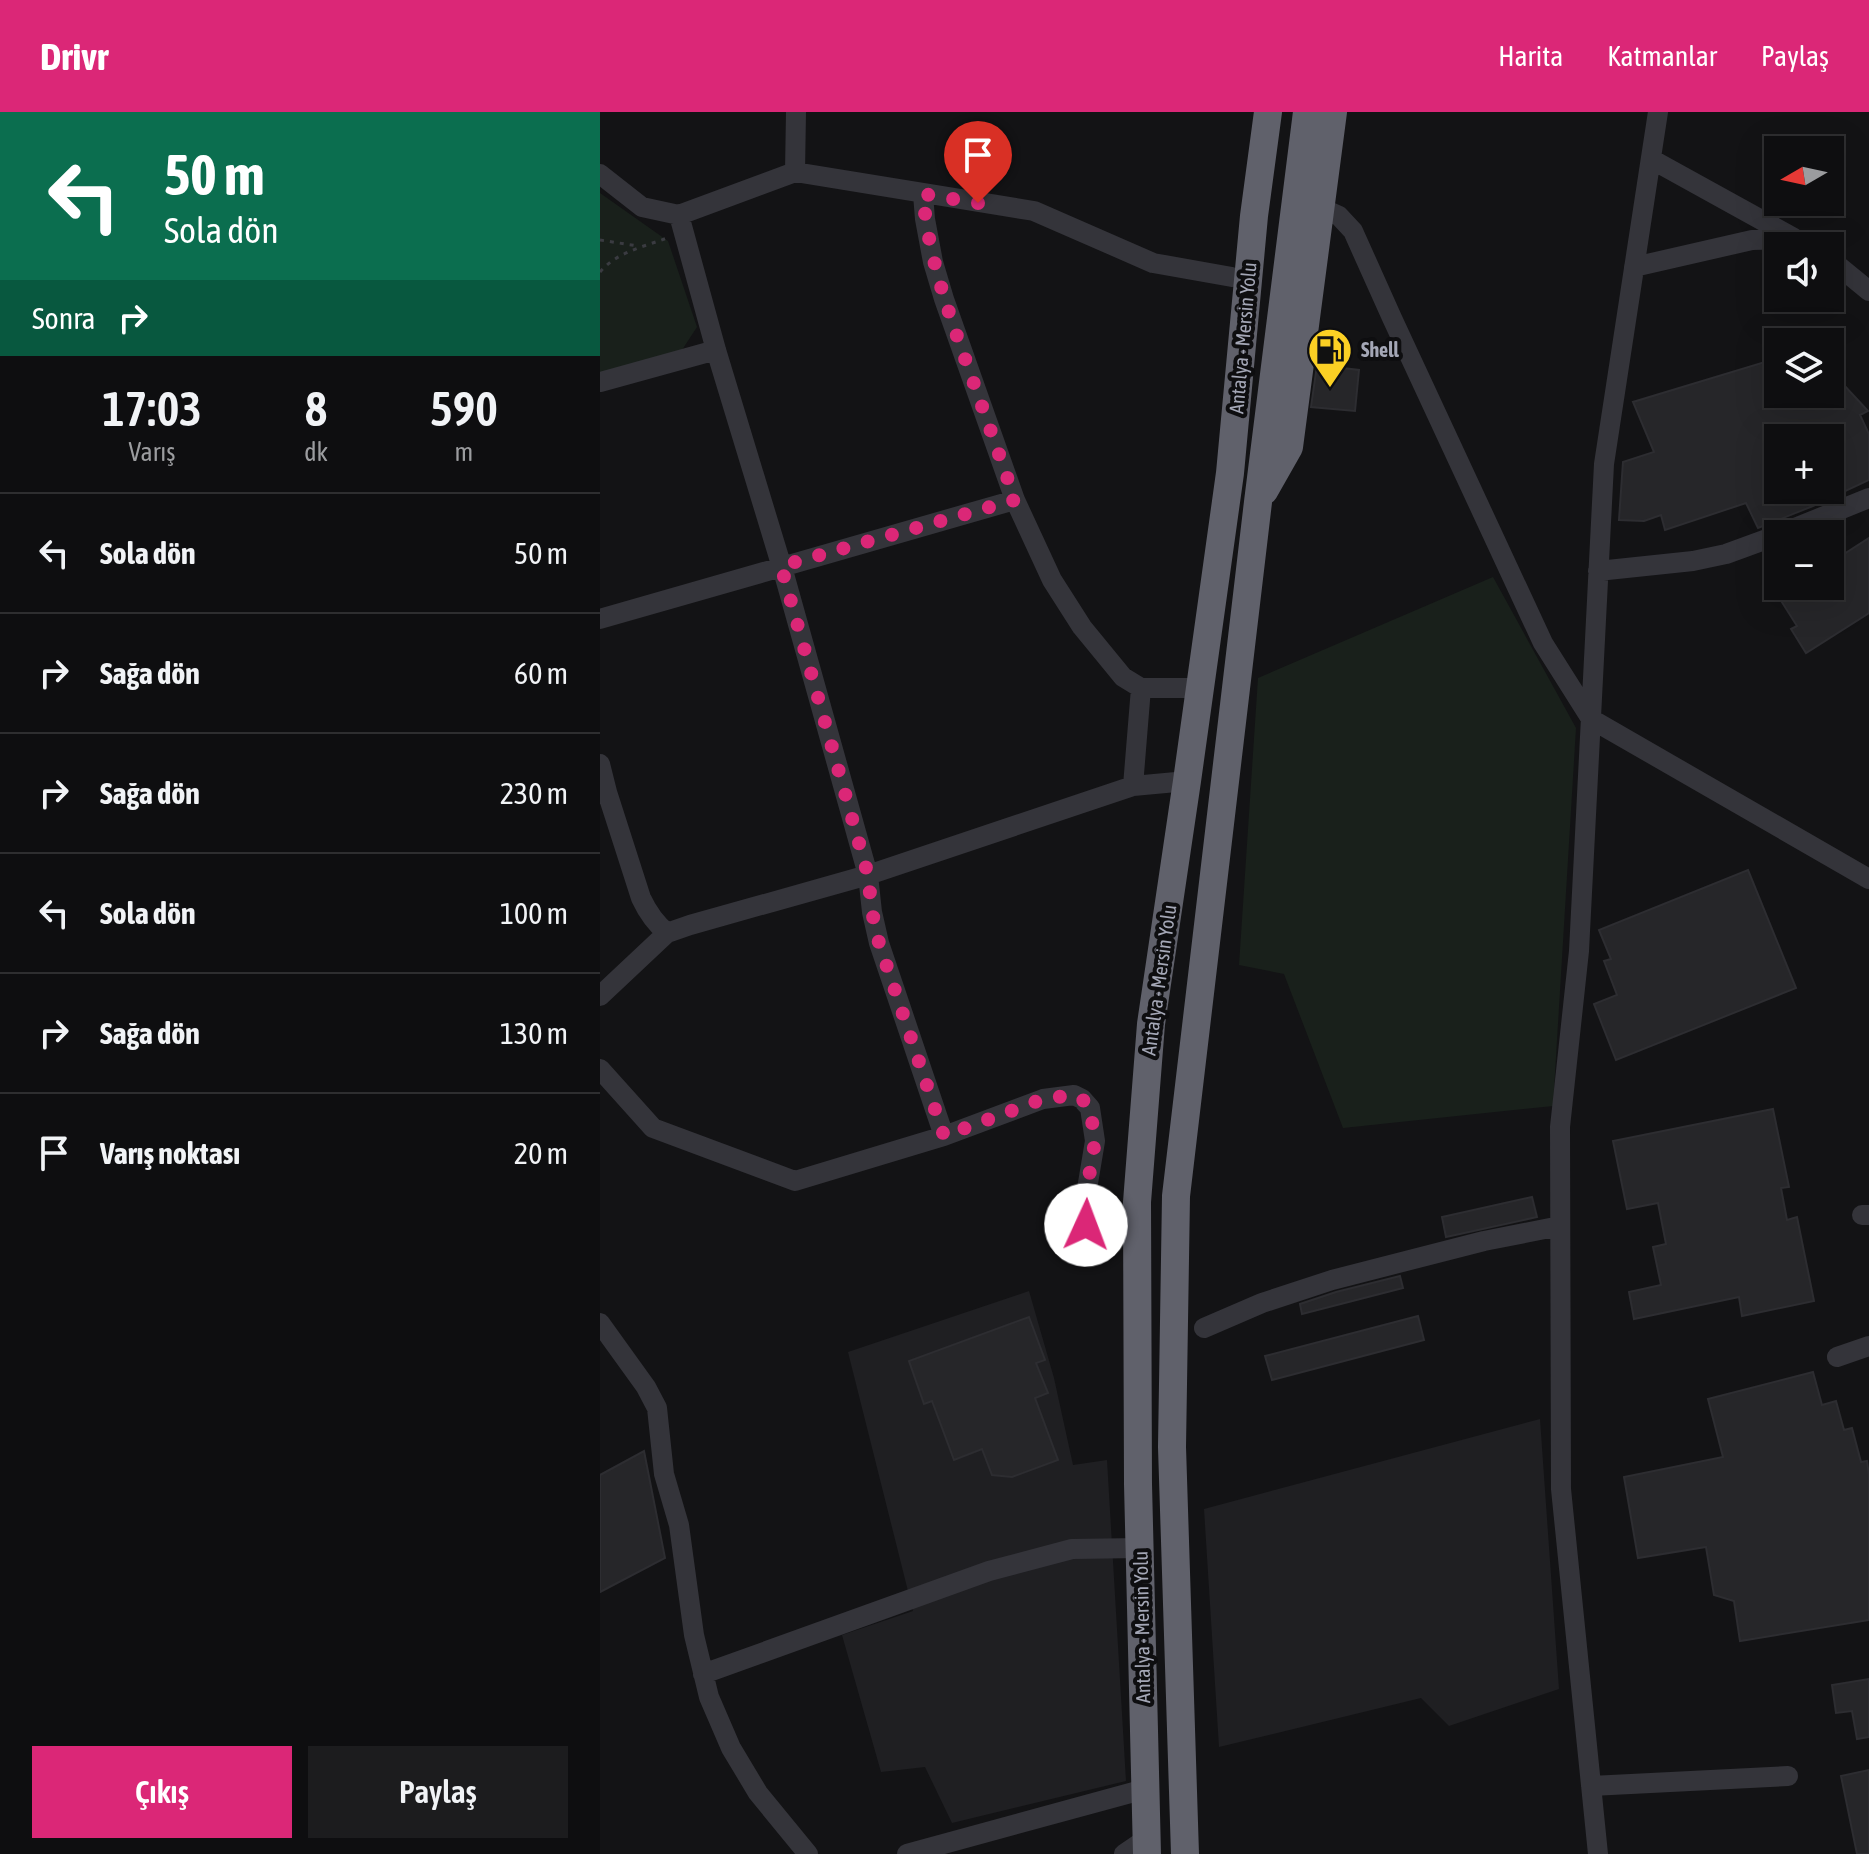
<!DOCTYPE html>
<html lang="tr">
<meta charset="utf-8">
<style>
:root{--surface:#0e0e10;--page:#1c1c1e;--text:#f1f3f6;--muted:#9b9c9f;--line:#2e2e30;--accent:#db2777}
body{margin:0;font-family:"Asap Condensed",sans-serif;background:var(--page);color:var(--text);height:100vh;display:flex;flex-direction:column;font-size:30px;white-space:nowrap}
*{box-sizing:border-box;margin:0}
p{font-size:26px;color:var(--muted)}
.icon{flex:none;width:44px;height:44px;fill:none;stroke:currentColor;stroke-width:2;stroke-linecap:round;stroke-linejoin:round}
.map{position:relative;flex:1;overflow:hidden}
.details{display:flex;flex-direction:column;background:var(--surface);width:600px}
.details>*{flex:none}
.banner{background:#0b6e4f;color:#fff;overflow:hidden}
.needle{width:52px;rotate:261deg}
.tools{position:absolute;left:1164px;top:24px;display:grid;gap:16px}
.tools a{display:grid;place-items:center;width:80px;height:80px;border-radius:0px;background:var(--surface);box-shadow:0 8px 32px #0002,0 0 0 2px var(--line);font-size:40px}
.pin{position:absolute;display:grid;place-items:center;width:68px;height:68px;color:#fff;margin:-82px -34px;border-radius:50% 50% 50% 0;rotate:-45deg;box-shadow:0 0 8px #0007}
.pin .icon{rotate:45deg}
.me{position:absolute;width:88px;margin:-44px;rotate:2deg;stroke-linejoin:round;filter:drop-shadow(0 0 6px #0008)}
.turn{display:flex;align-items:center;gap:28px;height:168px;padding:0 32px;font-size:36px}
.turn .icon{width:104px;height:104px;stroke-width:2.5}
.turn b{display:block;font-size:56px;line-height:68px}
.then{display:flex;align-items:center;height:76px;padding:0 32px;background:#0003;gap:16px;font-size:30px}
.eta{display:flex;justify-content:space-evenly;align-items:center;height:136px;text-align:center}
.eta b{font-size:48px;font-weight:600;line-height:56px}
.button{display:flex;gap:16px;margin-top:auto;padding:16px 32px}
.button a{flex:1;height:92px;border-radius:0px;background:var(--accent);color:#fff;font-size:32px;font-weight:600;line-height:92px;text-align:center}
.button a+a{background:var(--page);color:var(--text)}
ul{padding:0;list-style:none}
li{display:flex;align-items:center;gap:24px;height:120px;padding:0 32px;border-top:2px solid var(--line)}
li div{flex:1}
li b{display:block;font-size:30px}
li em{font-style:normal}
header{display:flex;align-items:center;gap:48px;box-sizing:border-box;height:112px;padding:0 40px;background:var(--accent);color:#fff}
header strong{font-size:38px}
nav{display:flex;gap:44px;margin-inline-start:auto;font-size:28px}
main{display:flex;flex:1;min-height:0}
.map>svg:first-child{display:block}
.built{fill:#1f1f22}
.green{fill:#19201b}
.building{fill:#262629;stroke:#2d2d31;stroke-width:2;fill-rule:evenodd}
.lines{fill:none;stroke-linecap:round;stroke-linejoin:round}
.path{stroke:#3a3b41;stroke-width:3;stroke-dasharray:4 6;stroke-linecap:butt}
.minor{stroke:#34343a;stroke-width:20}
.highway{stroke:#60616b;stroke-width:28}
.route{stroke:#db2777;stroke-width:14;stroke-dasharray:0 25.2}
.labels{text-anchor:middle;stroke-width:8;stroke-linejoin:round;paint-order:stroke}
.street-label{font-size:20px;fill:#a4a7b6;stroke:#0e0e10}
.poi-label{font-size:20px;font-weight:bold;fill:#a4a7b6;stroke:#0e0e10;text-anchor:start}
</style>
<header>
<strong>Drivr</strong>
<nav><a>Harita</a><a>Katmanlar</a><a>Paylaş</a></nav>
</header>
<main>
<section class="details">
<div class="banner">
<div class="turn"><svg class="icon" aria-label="left" viewBox="0 0 24 24"><path d="M17 20v-9H6M10 6l-5 5 5 5"/></svg><div><b>50 m</b>Sola dön</div></div>
<div class="then">Sonra<svg class="icon" aria-label="right" viewBox="0 0 24 24"><path d="M7 20v-9h11M14 6l5 5-5 5"/></svg></div>
</div>
<div class="eta">
<div><b>17:03</b><p>Varış</p></div>
<div><b>8</b><p>dk</p></div>
<div><b>590</b><p>m</p></div>
</div>
<ul>
<li><svg class="icon" aria-label="left" viewBox="0 0 24 24"><path d="M17 20v-9H6M10 6l-5 5 5 5"/></svg><div><b>Sola dön</b></div><em>50 m</em></li>
<li><svg class="icon" aria-label="right" viewBox="0 0 24 24"><path d="M7 20v-9h11M14 6l5 5-5 5"/></svg><div><b>Sağa dön</b></div><em>60 m</em></li>
<li><svg class="icon" aria-label="right" viewBox="0 0 24 24"><path d="M7 20v-9h11M14 6l5 5-5 5"/></svg><div><b>Sağa dön</b></div><em>230 m</em></li>
<li><svg class="icon" aria-label="left" viewBox="0 0 24 24"><path d="M17 20v-9H6M10 6l-5 5 5 5"/></svg><div><b>Sola dön</b></div><em>100 m</em></li>
<li><svg class="icon" aria-label="right" viewBox="0 0 24 24"><path d="M7 20v-9h11M14 6l5 5-5 5"/></svg><div><b>Sağa dön</b></div><em>130 m</em></li>
<li><svg class="icon" aria-label="arrive" viewBox="0 0 24 24"><path d="M6 21V4h12l-3 4 3 4H6"/></svg><div><b>Varış noktası</b></div><em>20 m</em></li>
</ul>
<div class="button"><a>Çıkış</a><a>Paylaş</a></div>
</section>
<div class="map">
<svg width="1269" height="1742" viewBox="0 0 1269 1742">
<rect width="100%" height="100%" fill="#131315"/>
<path class="built" d="M429 1179 454 1266 473 1353 507 1348 526 1669 352 1711 325 1655 281 1660 242 1523 313 1499 248 1240Z
M940 1307 959 1577 849 1614 821 1586 619 1635 604 1397Z"/>
<path class="green" d="M0 81 68 129 97 215 82 238 0 261Z
M893 465 976 616 953 994 743 1016 684 862 639 853 658 566Z"/>
<path class="building" d="M1178 246V282H1230V258L1268 299 1260 303 1269 322V368L1213 394 1158 416 1146 391 1065 418 1061 403 1044 409 1019 408 1023 350 1054 340 1033 290ZM1178 326H1230V378H1178Z
M717 253 759 258 755 299 711 295Z
M1269 426V501L1206 541 1191 517 1197 514 1178 484 1194 474H1230V451Z
M1148 758 1196 876 1016 948 994 892 1017 883 1004 849 1011 847 999 818Z
M1173 997 1189 1075 1181 1076 1187 1108 1197 1105 1214 1189 1142 1204 1139 1185 1034 1207 1029 1180 1061 1173 1053 1135 1066 1132 1058 1091 1027 1097 1013 1029Z
M932 1085 937 1105 846 1125 842 1105Z
M800 1164 803 1176 702 1202 700 1192 736 1180Z
M818 1204 824 1228 672 1268 665 1244Z
M429 1205 445 1248 436 1251 448 1281 435 1286 458 1348 412 1365 392 1363 382 1337 354 1348 332 1289 324 1292 309 1249Z
M1213 1260 1222 1293 1236 1289 1244 1318 1252 1316 1261 1350 1267 1349 1269 1363V1508L1140 1529 1134 1489 1114 1483 1106 1435 1038 1446 1024 1365 1123 1345 1108 1287Z
M44 1339 65 1446 0 1480V1363Z
M1269 1567V1625L1257 1627 1252 1599 1236 1601 1232 1573Z
M1269 1658V1742H1257L1241 1664Z"/>
<g class="lines">
<path class="path" d="M0 128 38 134
M0 160C17 140 43 135 67 126"/>
<path class="minor" d="M1051 47 1194 126
M195 60 196 0
M0 62 42 95 79 103 195 60 434 99 553 151 632 165
M323 82 325 107 333 150 344 187 415 388 452 468 482 515 523 565 541 576H600
M721 96 739 104 753 119 792 206 943 531 991 607 1269 767
M1230 147 1269 179
M1034 155 1152 128 1195 127 1208 134
M0 270 116 238
M1180 422 1269 386
M998 459 1093 449 1126 442 1178 423
M0 507 415 388
M0 652 7 680
M533 674 541 576
M0 682 7 680 41 786C48 801 55 811 67 821L90 813 268 763 533 674 587 669
M0 884 67 821
M0 957 53 1016 195 1069 344 1024 279 831 272 800 268 763 184 462 116 238 79 103
M344 1024 443 987 474 983 482 987 490 996 495 1029 486 1083V1113
M1262 1103H1269
M0 1211 46 1275 57 1296 64 1362 79 1413 94 1523 109 1585 131 1636 158 1681 208 1742
M604 1216 662 1191 732 1168 884 1129 960 1114
M1237 1245 1269 1234
M103 1562 389 1459 472 1437 540 1436
M991 1674 1188 1664
M307 1742 545 1677
M524 1742 546 1727
M998 1742 961 1377 960 1015 979 839 1004 352 1058 0"/>
<path class="highway" d="M664 379 689 335 733 0
M547 1742 538 1372 537 1090 551 912 587 669 630 361 654 104 668 0
M585 1742 572 1335 576 1084 658 390 707 0"/>
</g>
<g class="lines">
<path class="route" d="M378 91 323 82C328 146 350 205 372 266 386 306 401 347 415 388L181 454 268 763 272 800 279 831 344 1024 443 987 474 983 482 987 490 996 495 1029 486 1083V1113"/>
</g>
<defs>
<g id="fuel-pin" transform="scale(2.3)"><path d="M0 17L-7.5 6A9.5 9.5 0 1 1 7.5 6Z" fill="#fbd024" stroke="#0e0e10"/><path d="M-5.5-6h7V0h2V4h1.3V-2.5L3-4.5l.8-.8L6-3V5H2.5V1h-1V6h-7ZM-4.2-4.7v3.2H.2V-4.7Z" fill="#111"/></g>
</defs>
<g fill-rule="evenodd">
<use href="#fuel-pin" x="730" y="238"/>
</g>
<g class="labels">
<g class="street-label">
<text transform="translate(643 226) rotate(-85)" y="7">Antalya - Mersin Yolu</text>
<text transform="translate(559 868) rotate(-82)" y="7">Antalya - Mersin Yolu</text>
<text transform="translate(542 1515) rotate(-91)" y="7">Antalya - Mersin Yolu</text>
</g>
<g class="poi-label">
<text x="761" y="245">Shell</text>
</g>
</g>
</svg>
<div class="tools">
<a><svg class="needle" viewBox="-14 -14 28 28"><path d="M0-13l5 13h-10z" fill="#e53935"/><path d="M0 13l5-13h-10z" fill="#9b9c9f"/></svg></a>
<a><svg class="icon" aria-label="sound" viewBox="0 0 24 24"><path d="M4 9h4l5-4v14l-5-4H4zM17 9q2 3 0 6"/></svg></a>
<a><svg class="icon" aria-label="layers" viewBox="0 0 24 24"><path d="M12 4l9 5-9 5-9-5zM3 14l9 5 9-5"/></svg></a>
<a>+</a>
<a>−</a>
</div>
<div class="pin" style="left:378px;top:91px;background:#d93025"><svg class="icon" aria-label="arrive" viewBox="0 0 24 24"><path d="M6 21V4h12l-3 4 3 4H6"/></svg></div>
<svg class="me" style="left:486px;top:1113px" viewBox="-20 -20 40 40"><circle r="19" fill="#fff"/><path d="M0-13L10 11 0 6-10 11z" fill="#db2777"/></svg>
</div>
</main>
